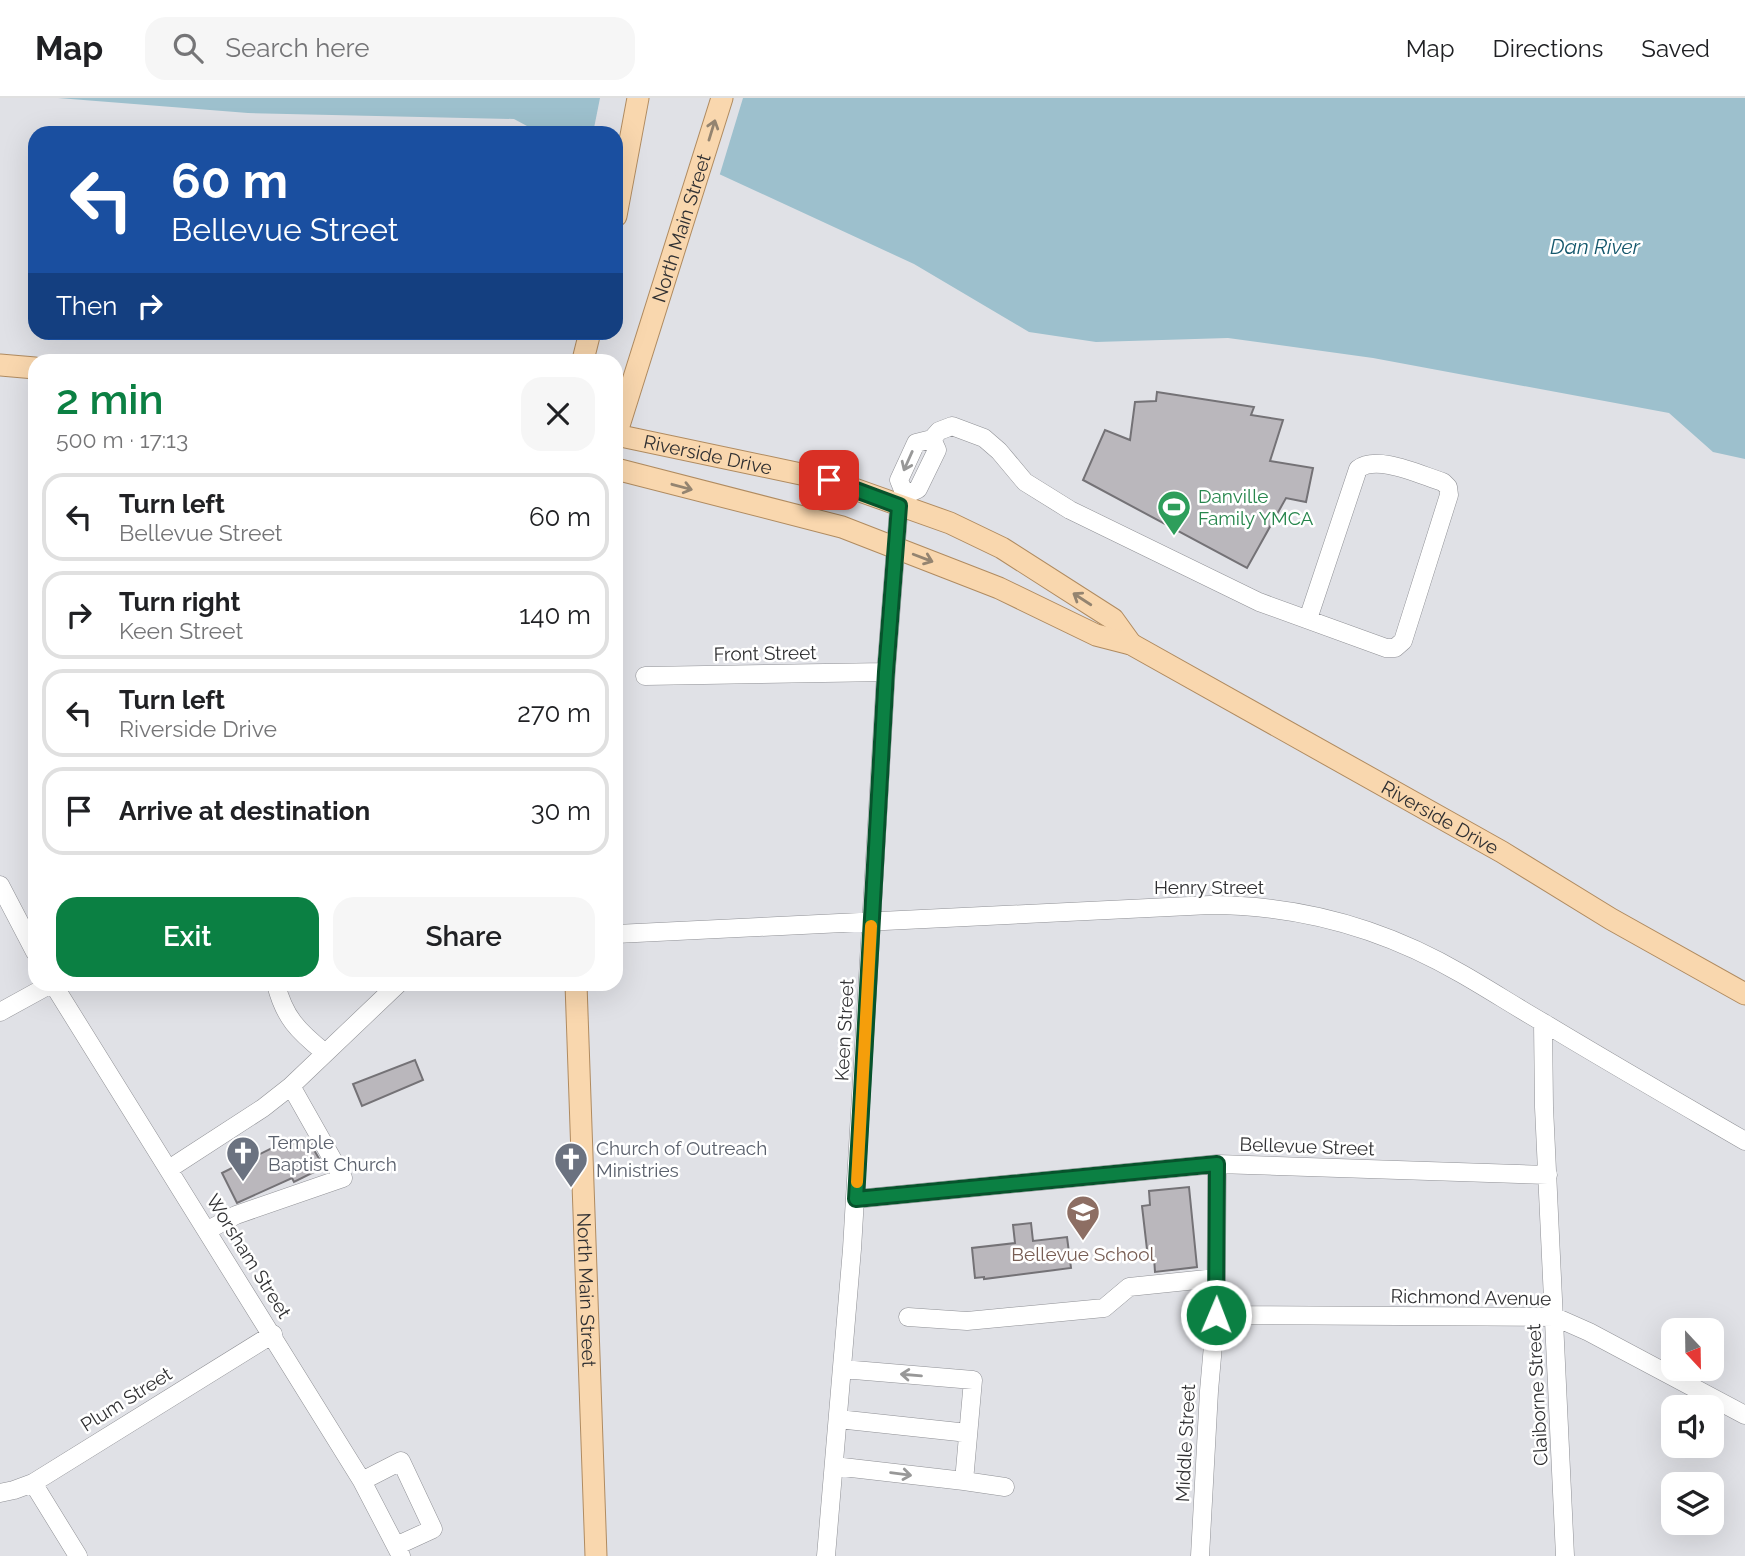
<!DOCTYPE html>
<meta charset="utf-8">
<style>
:root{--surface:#fff;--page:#f6f6f6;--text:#202124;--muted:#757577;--line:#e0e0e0;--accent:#0b8043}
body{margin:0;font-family:Raleway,sans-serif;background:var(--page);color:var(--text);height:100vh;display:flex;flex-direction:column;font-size:26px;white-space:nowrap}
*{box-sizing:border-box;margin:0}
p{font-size:23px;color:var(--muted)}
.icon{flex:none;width:38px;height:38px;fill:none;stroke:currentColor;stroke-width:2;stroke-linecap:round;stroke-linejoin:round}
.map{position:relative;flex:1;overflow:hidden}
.side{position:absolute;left:28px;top:256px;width:595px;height:637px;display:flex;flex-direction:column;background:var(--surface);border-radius:21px;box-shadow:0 7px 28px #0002}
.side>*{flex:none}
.hud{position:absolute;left:28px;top:28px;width:595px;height:214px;border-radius:21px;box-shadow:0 7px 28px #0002;background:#1a4fa0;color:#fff;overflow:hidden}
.needle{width:46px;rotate:158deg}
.fabs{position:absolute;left:1661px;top:1220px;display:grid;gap:14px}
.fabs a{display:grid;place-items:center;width:63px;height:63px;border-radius:14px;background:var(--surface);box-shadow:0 7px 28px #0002;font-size:35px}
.pin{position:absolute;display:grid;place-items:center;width:60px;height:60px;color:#fff;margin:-30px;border-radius:14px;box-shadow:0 4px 10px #0006}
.me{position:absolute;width:77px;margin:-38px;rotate:1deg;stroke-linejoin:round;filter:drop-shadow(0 0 5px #0008)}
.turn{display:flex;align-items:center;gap:24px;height:147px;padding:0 28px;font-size:32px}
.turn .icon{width:91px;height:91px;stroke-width:2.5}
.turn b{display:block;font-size:49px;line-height:60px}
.then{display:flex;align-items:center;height:66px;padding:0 28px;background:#0003;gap:14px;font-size:26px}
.round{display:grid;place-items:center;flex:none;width:74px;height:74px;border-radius:21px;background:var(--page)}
.overview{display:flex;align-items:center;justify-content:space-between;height:119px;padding:0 28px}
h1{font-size:42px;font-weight:600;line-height:52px;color:var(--accent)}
.button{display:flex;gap:14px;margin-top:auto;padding:14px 28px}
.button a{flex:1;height:80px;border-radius:21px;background:var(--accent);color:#fff;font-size:28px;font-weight:600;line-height:80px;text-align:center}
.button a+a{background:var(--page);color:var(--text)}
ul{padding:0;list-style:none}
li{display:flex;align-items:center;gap:21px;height:88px;margin:0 14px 10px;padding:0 14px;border:4px solid var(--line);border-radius:21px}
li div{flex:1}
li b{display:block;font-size:26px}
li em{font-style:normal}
header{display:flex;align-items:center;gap:42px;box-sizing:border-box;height:98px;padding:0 35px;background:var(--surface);border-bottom:2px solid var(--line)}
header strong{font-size:33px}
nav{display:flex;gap:38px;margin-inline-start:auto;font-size:24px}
.search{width:490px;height:63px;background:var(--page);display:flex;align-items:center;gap:18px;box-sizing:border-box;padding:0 24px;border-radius:21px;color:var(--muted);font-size:26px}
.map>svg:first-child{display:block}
.water{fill:#9dc0cd}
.pier{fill:#e0e1e6}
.building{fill:#bab7bc;stroke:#747276;stroke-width:2}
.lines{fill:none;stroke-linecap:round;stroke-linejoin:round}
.minor-casing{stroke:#8f9095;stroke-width:19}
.major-casing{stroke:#b08b60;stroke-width:23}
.minor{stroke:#fff;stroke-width:18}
.major{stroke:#f9d7ae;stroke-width:21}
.oneway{stroke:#948470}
.oneway2{stroke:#989898}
.route-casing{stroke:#07532c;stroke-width:18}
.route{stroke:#0b8043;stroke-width:12}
.slow{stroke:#f59e0b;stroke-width:12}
.labels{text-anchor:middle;stroke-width:5;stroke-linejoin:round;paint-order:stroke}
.street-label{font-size:19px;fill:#303032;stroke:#fff}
.leisure-label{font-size:19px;fill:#27864d;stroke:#fff;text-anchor:start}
.worship-label{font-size:19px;fill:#5b616d;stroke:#fff;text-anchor:start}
.education-label{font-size:19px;fill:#785e54;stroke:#fff}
.water-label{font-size:21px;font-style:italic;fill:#15586d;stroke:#fff}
</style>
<header>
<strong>Map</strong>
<div class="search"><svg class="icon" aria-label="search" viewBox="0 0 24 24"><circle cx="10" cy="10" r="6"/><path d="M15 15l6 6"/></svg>Search here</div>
<nav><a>Map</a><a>Directions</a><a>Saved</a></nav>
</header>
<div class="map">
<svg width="1745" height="1458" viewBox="0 0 1745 1458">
<rect width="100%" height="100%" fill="#e0e1e6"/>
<path class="water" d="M58 0H1745V361L1713 354 1669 315 1373 260 1228 240 1096 244 1029 234 914 166 719 76 616 35H540L514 21 248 15Z"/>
<path class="pier" d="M600 0H743L719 79 646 77 616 68V35H593Z"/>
<path class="building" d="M1157 294 1254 309 1251 317 1283 322 1270 363 1313 370 1306 404 1286 400 1247 470 1083 382 1105 332 1130 342 1135 304 1156 303Z
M415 962 423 982 362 1008 353 986Z
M307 1040 324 1069 294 1084 292 1080 237 1105 222 1075 280 1046 283 1051Z
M1189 1089 1197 1169 1155 1174 1154 1159 1148 1160 1142 1108 1150 1107 1149 1093Z
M1031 1125 1033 1143 1067 1139 1071 1170 984 1181V1179L975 1180 972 1150 1015 1145 1013 1127Z"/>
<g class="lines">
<g class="minor-casing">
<path id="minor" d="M905 397 899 382 916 345 932 341 939 333 952 328 984 340 999 353 1025 384 1070 412 1259 504 1386 550H1395L1403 543 1449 397 1448 389 1443 384C1420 377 1377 356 1358 371L1308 521
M645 578 886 574
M0 787 35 854
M616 836 1210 807C1299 807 1385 831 1462 876 1490 892 1516 909 1544 925 1610 965 1678 1004 1745 1043
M53 886 362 1383 401 1458
M276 886C284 919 298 933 324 954
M0 914 51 886
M1543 925 1544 1009 1565 1458
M169 1071 263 1010 291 988 398 886
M856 1101 1217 1066 1548 1077
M208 1132 236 1117 343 1080 291 988
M1215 1217 1555 1219 1589 1234 1745 1317
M908 1219 967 1223 1104 1210 1129 1189 1216 1180
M838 1321 968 1335
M834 1368 964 1383 973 1282 842 1271
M362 1383 401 1363 433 1431 396 1448
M964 1383 1005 1389
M33 1385 78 1458
M0 1395 14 1392 33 1385 273 1236
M826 1458 852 1151 886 574 899 408 905 397 918 391 937 352 932 341
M1200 1458 1209 1293 1216 1213 1217 1066"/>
</g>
<g class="major-casing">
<g id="major">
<path d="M616 118 638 0"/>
<path d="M583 262 590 234"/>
<path d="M0 267 35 270"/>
<path id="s1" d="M616 337 829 382 950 425 1002 450 1113 521 1131 546"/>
<path id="s2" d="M616 337 722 0"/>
<path id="s3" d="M616 371 842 429 999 490 1096 537 1131 546 1502 754 1611 821 1745 896"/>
<path id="s4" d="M576 886 596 1458"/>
</g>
</g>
<use href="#minor" class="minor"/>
<use href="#major" class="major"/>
</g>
<defs><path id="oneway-shaft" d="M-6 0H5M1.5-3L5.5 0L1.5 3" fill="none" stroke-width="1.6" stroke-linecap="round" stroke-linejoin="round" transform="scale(1.75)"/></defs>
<g class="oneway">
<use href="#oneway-shaft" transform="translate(712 32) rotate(-73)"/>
<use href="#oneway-shaft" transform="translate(682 389) rotate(15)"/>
<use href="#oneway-shaft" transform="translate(923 460) rotate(21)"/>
<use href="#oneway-shaft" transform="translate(1082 501) rotate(-147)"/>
</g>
<g class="oneway2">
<use href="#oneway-shaft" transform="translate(908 363) rotate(114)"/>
<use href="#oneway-shaft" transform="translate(911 1277) rotate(-175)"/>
<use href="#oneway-shaft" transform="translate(901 1376) rotate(7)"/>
</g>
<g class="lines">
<g class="route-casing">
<path id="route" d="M829 382 899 408 886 574 856 1101 1217 1066 1216 1217"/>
</g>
<use href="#route" class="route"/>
<path class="slow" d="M857 1084 871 828"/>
</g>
<defs>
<g id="stadium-pin" transform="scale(1.75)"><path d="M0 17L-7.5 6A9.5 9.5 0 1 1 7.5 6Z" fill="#2e9e5b" stroke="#fff"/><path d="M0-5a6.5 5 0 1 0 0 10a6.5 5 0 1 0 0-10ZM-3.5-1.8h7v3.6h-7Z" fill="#fff"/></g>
<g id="church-pin" transform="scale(1.75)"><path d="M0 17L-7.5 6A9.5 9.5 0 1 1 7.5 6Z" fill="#6b7280" stroke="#fff"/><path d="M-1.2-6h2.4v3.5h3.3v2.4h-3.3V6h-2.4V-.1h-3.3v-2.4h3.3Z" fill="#fff"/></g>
<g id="school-pin" transform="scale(1.75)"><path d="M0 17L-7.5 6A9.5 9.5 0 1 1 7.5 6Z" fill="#8d6e63" stroke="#fff"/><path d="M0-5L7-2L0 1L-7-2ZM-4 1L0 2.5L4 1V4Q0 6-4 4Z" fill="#fff"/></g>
</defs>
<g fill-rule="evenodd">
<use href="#stadium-pin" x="1174" y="409"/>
<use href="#church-pin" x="243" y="1055"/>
<use href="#church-pin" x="571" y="1061"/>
<use href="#school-pin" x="1083" y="1114"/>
</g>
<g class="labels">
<g class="street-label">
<text dy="7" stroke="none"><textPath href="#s2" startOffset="217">North Main Street</textPath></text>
<text dy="7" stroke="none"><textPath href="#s1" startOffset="94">Riverside Drive</textPath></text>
<text transform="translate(765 555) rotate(-1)" y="7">Front Street</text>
<text dy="7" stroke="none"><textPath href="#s3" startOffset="900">Riverside Drive</textPath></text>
<text x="1209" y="796">Henry Street</text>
<text transform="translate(844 932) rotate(-87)" y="7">Keen Street</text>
<text transform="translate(1307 1048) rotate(2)" y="7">Bellevue Street</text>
<text transform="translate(249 1158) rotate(58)" y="7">Worsham Street</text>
<text dy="7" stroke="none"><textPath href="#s4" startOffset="306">North Main Street</textPath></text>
<text transform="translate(1471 1199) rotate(1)" y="7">Richmond Avenue</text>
<text transform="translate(1537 1297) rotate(-93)" y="7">Claiborne Street</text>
<text transform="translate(126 1301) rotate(-32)" y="7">Plum Street</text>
<text transform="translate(1185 1345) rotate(-87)" y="7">Middle Street</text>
</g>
<g class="leisure-label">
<text x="1198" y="405">Danville<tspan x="1198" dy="22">Family YMCA</tspan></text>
</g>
<g class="worship-label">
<text x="268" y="1051">Temple<tspan x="268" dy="22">Baptist Church</tspan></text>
<text x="596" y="1057">Church of Outreach<tspan x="596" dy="22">Ministries</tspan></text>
</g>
<g class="education-label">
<text x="1083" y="1163">Bellevue School</text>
</g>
<g class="water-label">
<text x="1595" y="156">Dan River</text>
</g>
</g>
</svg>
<div class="fabs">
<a><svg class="needle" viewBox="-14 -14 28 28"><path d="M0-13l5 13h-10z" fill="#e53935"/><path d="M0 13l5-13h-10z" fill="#757577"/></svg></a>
<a><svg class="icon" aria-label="sound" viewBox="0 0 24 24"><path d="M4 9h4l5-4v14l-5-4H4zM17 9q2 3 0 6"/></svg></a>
<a><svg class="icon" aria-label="layers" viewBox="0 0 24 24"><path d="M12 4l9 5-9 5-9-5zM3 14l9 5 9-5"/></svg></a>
</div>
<div class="pin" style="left:829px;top:382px;background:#d93025"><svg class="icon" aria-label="arrive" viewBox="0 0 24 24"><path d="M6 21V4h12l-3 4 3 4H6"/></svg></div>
<svg class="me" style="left:1216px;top:1217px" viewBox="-20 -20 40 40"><circle r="17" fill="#0b8043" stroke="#fff" stroke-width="3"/><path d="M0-11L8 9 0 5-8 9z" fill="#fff"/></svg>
<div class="hud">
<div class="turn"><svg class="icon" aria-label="left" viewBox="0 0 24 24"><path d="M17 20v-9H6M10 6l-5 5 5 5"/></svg><div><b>60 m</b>Bellevue Street</div></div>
<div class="then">Then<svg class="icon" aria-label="right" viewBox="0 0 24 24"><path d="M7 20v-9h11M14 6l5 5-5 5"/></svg></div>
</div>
<section class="side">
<div class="overview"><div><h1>2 min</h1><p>500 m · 17:13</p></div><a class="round"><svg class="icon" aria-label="close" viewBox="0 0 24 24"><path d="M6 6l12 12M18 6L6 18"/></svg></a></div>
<ul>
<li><svg class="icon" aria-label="left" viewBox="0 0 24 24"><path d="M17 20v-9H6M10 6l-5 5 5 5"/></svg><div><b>Turn left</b><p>Bellevue Street</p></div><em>60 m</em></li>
<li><svg class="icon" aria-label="right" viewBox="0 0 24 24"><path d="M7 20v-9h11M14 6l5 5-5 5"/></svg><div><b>Turn right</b><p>Keen Street</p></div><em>140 m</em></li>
<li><svg class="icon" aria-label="left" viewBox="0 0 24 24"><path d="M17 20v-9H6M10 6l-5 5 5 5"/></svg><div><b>Turn left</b><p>Riverside Drive</p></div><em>270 m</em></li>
<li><svg class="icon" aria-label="arrive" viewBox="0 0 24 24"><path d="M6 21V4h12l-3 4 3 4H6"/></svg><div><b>Arrive at destination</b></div><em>30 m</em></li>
</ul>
<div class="button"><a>Exit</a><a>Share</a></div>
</section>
</div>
